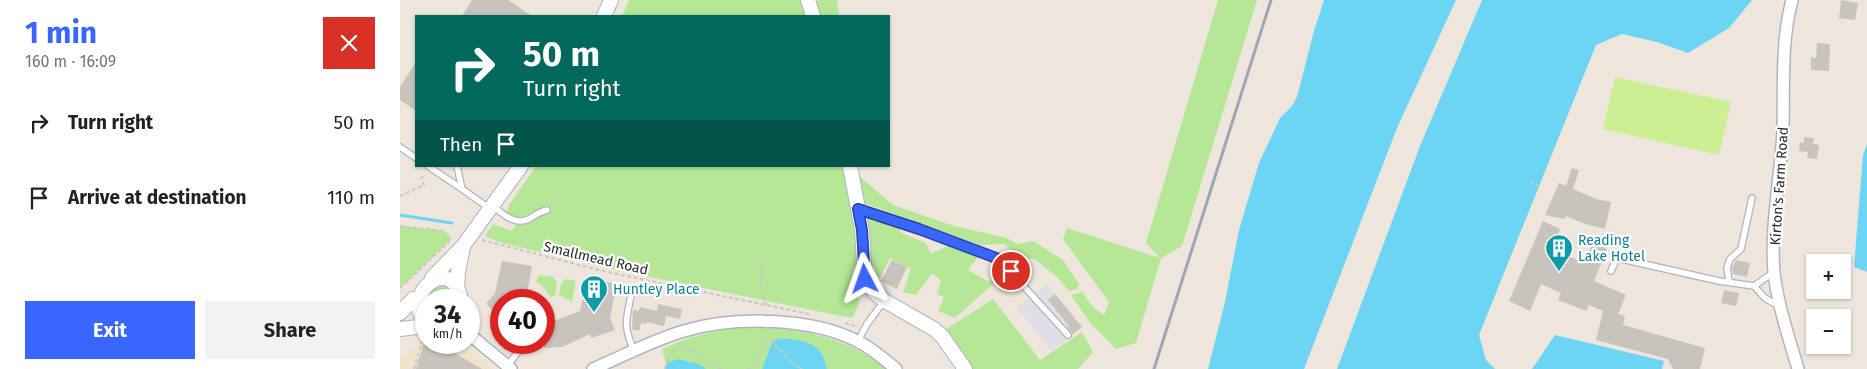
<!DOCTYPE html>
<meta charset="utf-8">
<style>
:root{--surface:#fff;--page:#f2f2f2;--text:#222;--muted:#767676;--accent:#3966ff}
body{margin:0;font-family:"Fira Sans",sans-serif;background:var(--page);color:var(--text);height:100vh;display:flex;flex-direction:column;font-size:19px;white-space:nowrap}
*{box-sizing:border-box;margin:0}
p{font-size:16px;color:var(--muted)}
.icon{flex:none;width:28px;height:28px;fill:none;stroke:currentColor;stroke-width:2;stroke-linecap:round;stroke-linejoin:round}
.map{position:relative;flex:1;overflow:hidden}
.panel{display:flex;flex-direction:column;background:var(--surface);width:400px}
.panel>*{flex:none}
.hud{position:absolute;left:15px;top:15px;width:475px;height:152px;border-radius:0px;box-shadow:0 1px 4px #0004;background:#00695c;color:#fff;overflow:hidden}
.tools{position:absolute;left:1406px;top:254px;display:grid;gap:10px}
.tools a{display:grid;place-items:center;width:45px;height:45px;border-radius:0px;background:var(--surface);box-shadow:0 1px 4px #0004;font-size:25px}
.speed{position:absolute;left:15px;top:289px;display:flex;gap:10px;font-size:25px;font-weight:700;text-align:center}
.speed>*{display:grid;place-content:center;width:65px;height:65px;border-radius:50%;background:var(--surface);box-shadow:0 1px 4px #0004;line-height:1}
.speed small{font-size:12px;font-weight:400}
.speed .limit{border:8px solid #d22;background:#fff;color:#111}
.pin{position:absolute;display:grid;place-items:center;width:42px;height:42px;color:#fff;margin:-21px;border:2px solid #fff;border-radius:50%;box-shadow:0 1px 5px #0007}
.me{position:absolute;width:55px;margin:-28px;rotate:356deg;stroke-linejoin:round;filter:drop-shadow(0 0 4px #0008)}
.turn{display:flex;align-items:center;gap:18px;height:105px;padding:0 25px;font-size:22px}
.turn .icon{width:65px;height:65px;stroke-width:2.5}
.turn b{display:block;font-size:35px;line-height:42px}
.then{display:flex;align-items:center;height:48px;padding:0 25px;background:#0003;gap:10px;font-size:19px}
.round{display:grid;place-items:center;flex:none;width:52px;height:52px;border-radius:0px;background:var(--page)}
.summary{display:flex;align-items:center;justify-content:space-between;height:85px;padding:0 25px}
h1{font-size:30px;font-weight:700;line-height:38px;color:var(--accent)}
.cta{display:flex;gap:10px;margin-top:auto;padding:10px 25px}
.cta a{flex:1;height:58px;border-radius:0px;background:var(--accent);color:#fff;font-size:20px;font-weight:700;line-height:58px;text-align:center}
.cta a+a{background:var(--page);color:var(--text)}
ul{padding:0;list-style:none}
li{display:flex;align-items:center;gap:15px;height:75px;padding:0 25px}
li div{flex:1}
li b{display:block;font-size:19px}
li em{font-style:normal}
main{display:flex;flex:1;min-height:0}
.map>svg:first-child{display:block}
.industrial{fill:#e0dee6}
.education{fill:#f0e3cc}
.green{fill:#b5e797}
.pitch{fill:#cbef92}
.water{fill:#6cd5f4}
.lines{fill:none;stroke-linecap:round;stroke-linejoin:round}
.stream{stroke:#6cd5f4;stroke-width:3}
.building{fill:#c9c3bd}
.service-casing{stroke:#b1b4c0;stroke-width:8}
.minor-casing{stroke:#b1b4c0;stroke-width:14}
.tertiary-casing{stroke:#b1b4c0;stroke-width:16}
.path{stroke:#c8c8c8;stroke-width:2;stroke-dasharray:4 2.5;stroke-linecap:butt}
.service{stroke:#fff;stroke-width:5.5}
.minor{stroke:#fff;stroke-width:11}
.tertiary{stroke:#fff;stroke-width:14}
.rail{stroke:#9fa4b7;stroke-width:3}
.route-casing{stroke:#2542a6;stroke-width:12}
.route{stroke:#3966ff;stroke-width:9}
.labels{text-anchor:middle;stroke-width:4.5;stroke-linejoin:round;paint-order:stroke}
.street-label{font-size:14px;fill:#2c2c2c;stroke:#fff}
.culture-label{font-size:14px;fill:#0d838f;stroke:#fff;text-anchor:start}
</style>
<main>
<section class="panel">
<div class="summary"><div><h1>1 min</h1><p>160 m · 16:09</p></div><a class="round" style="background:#d93025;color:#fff"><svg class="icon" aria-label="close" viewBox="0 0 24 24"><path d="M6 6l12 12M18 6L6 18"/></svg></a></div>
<ul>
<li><svg class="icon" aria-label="right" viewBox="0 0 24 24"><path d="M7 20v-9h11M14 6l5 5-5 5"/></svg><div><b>Turn right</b></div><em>50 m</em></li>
<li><svg class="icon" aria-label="arrive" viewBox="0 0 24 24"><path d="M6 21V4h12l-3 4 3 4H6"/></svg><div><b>Arrive at destination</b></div><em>110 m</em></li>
</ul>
<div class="cta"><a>Exit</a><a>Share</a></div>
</section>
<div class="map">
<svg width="1467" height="369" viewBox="0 0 1467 369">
<rect width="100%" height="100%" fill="#eee6dd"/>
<path class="industrial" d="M647 284 682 327 652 351 617 308Z"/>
<path class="education" d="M21 337H26V342L63 344 93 369H0V359L20 342Z"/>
<path class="green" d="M229 0H404L408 16H222Z
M412 0H437L439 16H415Z
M818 0H857L782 246 761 258 736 343 716 349 691 324 671 295 682 292 693 307 704 315 709 302 663 239 667 228 760 258 746 243Z
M136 166H457L459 176 493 205 554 226 607 238 617 244 633 241 663 260 679 284 677 289 669 291 657 277 634 259 621 258 604 244 581 245 463 203 464 216 498 225 501 233 526 243 531 254 548 246 578 257 568 270 589 282 595 275 601 277 555 318 538 311 544 297 537 294 541 281 532 273 516 295 503 292 511 269 490 258 480 278 458 267 459 304 453 317H446L210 269 99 242 85 236 93 224 112 231 120 218 109 216 107 211 109 205Z
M2 226 45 231 52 238 0 288V228Z
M139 275 153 277 157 283 155 295 151 298 143 287 136 282Z
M166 279 176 281 172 302 159 295 161 284Z
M42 284 52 291 56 300H26L18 296Z
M593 299 640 360 682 332 693 352 678 369H556L565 364 545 330Z
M351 326C401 329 448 337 487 369H427L422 352 372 342 362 369H306C293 361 280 358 266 364L262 349C291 336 319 329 351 326Z"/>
<path class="pitch" d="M1215 77 1331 102 1319 155 1203 129Z"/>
<path class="water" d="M924 0H1056L997 128 904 369H808L825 302 839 230 859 163 880 118 892 106 897 97 914 31Z
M1082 0H1352L1329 28 1288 53 1257 42 1222 34 1196 45 1079 335 1086 360 1095 369H937L1020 146Z
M1467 144V272L1454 267 1463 155Z
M1155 335 1264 361 1262 369H1132Z
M378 339C391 338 415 341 422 354 425 358 425 364 427 369H362L372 342Z
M277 359 299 364 306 369H265L266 364Z"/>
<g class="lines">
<path class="stream" d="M0 215 52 223"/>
</g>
<path class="building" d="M72 0H108L132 16H62Z
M1441 0 1458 3 1455 20 1439 18Z
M1417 43 1430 44 1429 71 1411 70V57L1416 58Z
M16 62V111L0 100V87Z
M1404 137 1414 138 1413 144 1419 145 1417 159 1407 158 1408 152 1399 151 1400 142 1404 143Z
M1172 168 1179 170 1173 189 1196 199 1211 202 1205 229 1185 224 1166 216 1164 219 1145 215 1159 183 1166 186Z
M1143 221 1160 229 1152 249 1184 263 1193 242 1207 249 1194 281 1226 295 1218 314 1225 316 1223 325 1305 348 1300 369H1273L1268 359 1196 340 1203 311 1189 305 1186 311 1158 300 1161 293 1141 284 1130 311 1109 301Z
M492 260 507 267 497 289 481 281Z
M1336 260 1350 263 1347 277 1333 274 1332 268Z
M102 261 132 266 126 300H101V318L86 304 95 293Z
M188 277 217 284 210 318 215 330 191 338 190 334 162 347 144 348V318L157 320 180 311Z
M1324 290 1339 293 1336 306 1321 303Z
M655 294 682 327 673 334 667 327 669 326 648 300Z
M258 304 282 309 280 319 266 316 264 326 246 322V324L241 323 239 331 232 329 233 310 239 311 240 307 257 311Z
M24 342H38L57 349 56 354 82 369H16Z"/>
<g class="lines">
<g class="service-casing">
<path id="service" d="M0 147 16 158
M28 166 62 189
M57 166 62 189 89 208
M93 206C103 214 115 226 129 219 135 215 139 212 147 210
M460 209 599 259 668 335
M1211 271 1217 258 1319 281 1354 286 1374 272
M1329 282 1327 268 1330 259 1341 249 1352 198
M1354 286 1365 298 1379 306
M231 295C226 321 223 325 234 351
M458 341 467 324 484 301
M107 366 119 351"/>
</g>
<g class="minor-casing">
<path id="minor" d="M1392 0C1381 42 1384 85 1383 129 1381 177 1370 225 1374 273 1378 306 1389 338 1398 369
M69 334 111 369
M193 369C223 356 253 340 284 331 335 316 412 317 459 342 473 349 484 359 496 369"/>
</g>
<g class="tertiary-casing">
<path id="tertiary" d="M408 0 413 16
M204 16 211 0
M450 166 462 230 465 279 474 292 485 301 534 329 542 336 565 369
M32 278 63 246 121 166
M57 288 58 272 63 247
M0 313 13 299
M26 323C0 292 53 253 61 300
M0 329 26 326"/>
</g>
<path class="path" d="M1130 182 1141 186
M0 196 24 185 21 178 26 175
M0 226 45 231
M82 240 203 271 409 314
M362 263 361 285 366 305
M0 288 50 241
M445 323 458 327
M14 369 23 338
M265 369C274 328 301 356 321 369
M349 369 357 359 365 340H370L391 362 402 369"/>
<use href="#service" class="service"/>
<use href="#minor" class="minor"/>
<use href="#tertiary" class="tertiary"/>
<path class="rail" d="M754 369 871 0"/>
</g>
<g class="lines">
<g class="route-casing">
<path id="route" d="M465 279 462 230 458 209 519 229 599 259 611 271"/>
</g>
<use href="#route" class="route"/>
</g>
<defs>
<g id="building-pin" transform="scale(1.4375)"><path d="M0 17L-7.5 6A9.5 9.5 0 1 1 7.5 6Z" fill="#0f9aa8" stroke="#fff"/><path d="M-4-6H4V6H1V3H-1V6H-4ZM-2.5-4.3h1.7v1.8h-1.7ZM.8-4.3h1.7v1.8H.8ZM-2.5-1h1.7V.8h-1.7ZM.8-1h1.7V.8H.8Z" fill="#fff"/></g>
</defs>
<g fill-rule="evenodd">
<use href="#building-pin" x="1159" y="248"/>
<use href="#building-pin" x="194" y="289"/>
</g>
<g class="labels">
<g class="street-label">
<text transform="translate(1379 186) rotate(-86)" y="5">Kirton's Farm Road</text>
<text transform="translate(196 258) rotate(13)" y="5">Smallmead Road</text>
</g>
<g class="culture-label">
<text x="1178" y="245">Reading<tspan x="1178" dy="16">Lake Hotel</tspan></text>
<text x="213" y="294">Huntley Place</text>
</g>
</g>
</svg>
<div class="tools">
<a>+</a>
<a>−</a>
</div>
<div class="speed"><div>34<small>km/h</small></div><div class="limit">40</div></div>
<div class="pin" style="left:611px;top:271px;background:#d93025"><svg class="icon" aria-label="arrive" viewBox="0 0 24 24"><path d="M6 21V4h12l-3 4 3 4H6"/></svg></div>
<svg class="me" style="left:465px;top:279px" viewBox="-20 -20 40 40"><path d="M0-17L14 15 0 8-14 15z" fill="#3966ff" stroke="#fff" stroke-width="4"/></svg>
<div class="hud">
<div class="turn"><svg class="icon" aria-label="right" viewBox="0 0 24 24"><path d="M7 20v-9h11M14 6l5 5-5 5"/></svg><div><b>50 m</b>Turn right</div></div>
<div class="then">Then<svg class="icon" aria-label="arrive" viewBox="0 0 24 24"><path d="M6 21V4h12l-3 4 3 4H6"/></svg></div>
</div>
</div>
</main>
